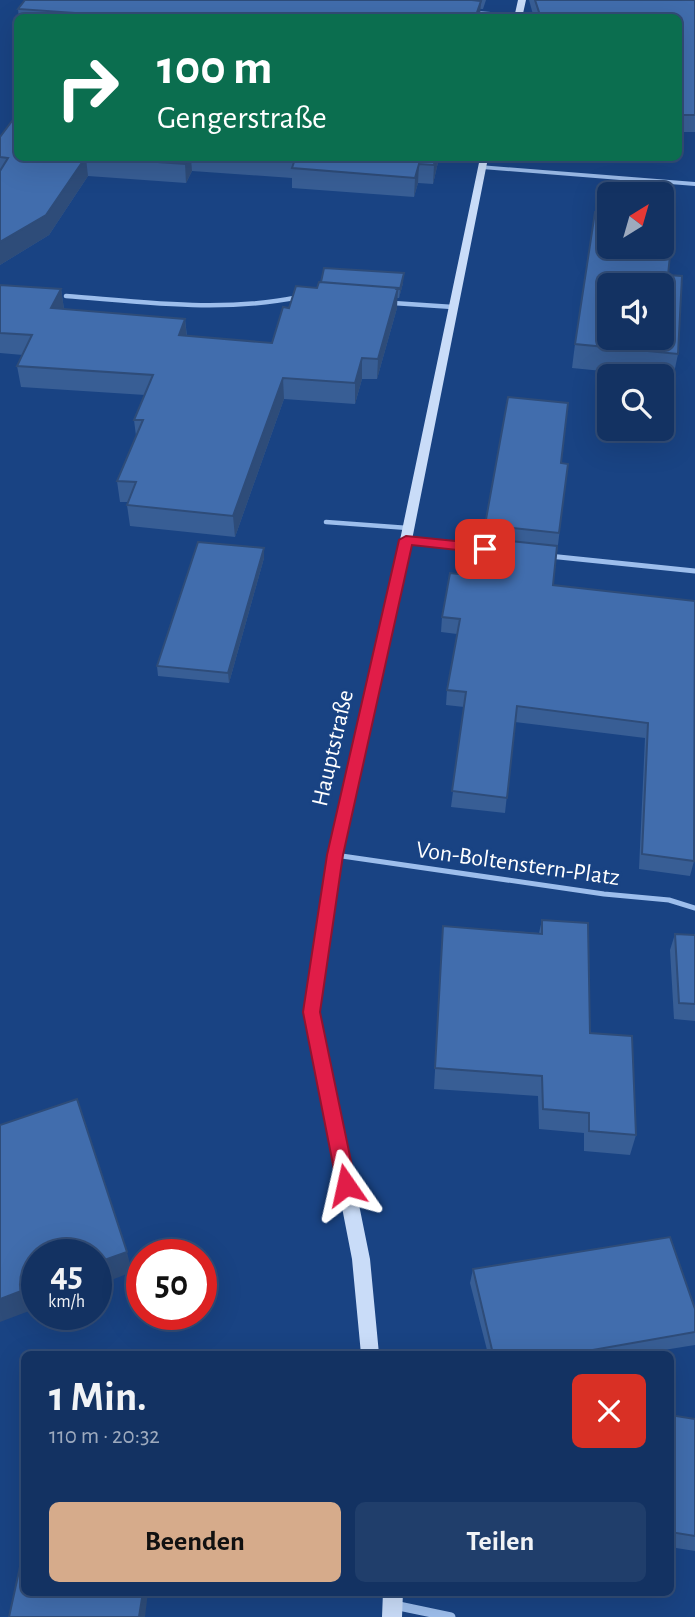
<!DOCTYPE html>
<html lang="de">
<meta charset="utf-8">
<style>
:root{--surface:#133262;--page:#203e6b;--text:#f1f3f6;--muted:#9daabe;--line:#324d77;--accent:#d6ab8b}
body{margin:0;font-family:"Alegreya Sans",sans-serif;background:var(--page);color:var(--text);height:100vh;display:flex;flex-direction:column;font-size:26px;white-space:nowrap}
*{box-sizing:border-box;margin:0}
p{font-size:23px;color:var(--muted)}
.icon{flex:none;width:38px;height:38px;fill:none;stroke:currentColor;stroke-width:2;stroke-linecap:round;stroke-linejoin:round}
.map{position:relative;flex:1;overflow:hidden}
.panel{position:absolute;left:21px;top:1351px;width:653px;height:245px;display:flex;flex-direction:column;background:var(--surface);border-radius:10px;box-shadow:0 7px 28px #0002,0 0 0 2px var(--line)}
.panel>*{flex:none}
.banner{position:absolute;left:14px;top:14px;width:668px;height:147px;border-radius:10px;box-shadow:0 7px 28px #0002,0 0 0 2px var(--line);background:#0b6e4f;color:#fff;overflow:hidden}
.needle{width:46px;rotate:37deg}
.fabs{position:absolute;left:597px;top:182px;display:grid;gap:14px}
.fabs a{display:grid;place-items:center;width:77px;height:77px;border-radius:10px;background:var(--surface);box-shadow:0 7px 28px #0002,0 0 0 2px var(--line);font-size:35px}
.speed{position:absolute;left:21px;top:1239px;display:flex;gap:14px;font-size:35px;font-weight:700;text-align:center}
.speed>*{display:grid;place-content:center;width:91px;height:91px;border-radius:50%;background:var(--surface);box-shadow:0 7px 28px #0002,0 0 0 2px var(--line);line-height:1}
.speed small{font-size:18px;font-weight:400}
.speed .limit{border:10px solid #d22;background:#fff;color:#111}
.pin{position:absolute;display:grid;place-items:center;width:60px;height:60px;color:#fff;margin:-30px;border-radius:14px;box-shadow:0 4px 10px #0006}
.me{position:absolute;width:77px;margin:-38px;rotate:349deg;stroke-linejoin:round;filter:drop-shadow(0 0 5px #0008)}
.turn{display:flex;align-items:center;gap:24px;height:147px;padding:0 28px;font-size:32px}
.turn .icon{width:91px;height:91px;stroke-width:2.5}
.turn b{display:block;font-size:49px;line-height:60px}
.round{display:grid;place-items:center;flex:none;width:74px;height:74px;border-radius:10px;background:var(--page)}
.headline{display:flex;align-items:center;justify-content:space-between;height:119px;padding:0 28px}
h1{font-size:42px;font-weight:600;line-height:52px}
.primary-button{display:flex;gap:14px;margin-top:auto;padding:14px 28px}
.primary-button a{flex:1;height:80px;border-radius:10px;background:var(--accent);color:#111;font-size:28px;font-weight:600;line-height:80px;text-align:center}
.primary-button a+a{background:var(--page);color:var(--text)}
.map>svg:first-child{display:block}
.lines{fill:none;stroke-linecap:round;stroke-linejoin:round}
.service-far1{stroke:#9dbeec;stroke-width:4.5}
.service{stroke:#9dbeec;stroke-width:5}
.minor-far2{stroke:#9dbeec;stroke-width:4.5}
.minor-far1{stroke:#9dbeec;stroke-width:5}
.minor{stroke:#9dbeec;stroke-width:9}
.tertiary{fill:#9dbeec;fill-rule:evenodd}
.secondary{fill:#c9dcf8;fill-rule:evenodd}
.wall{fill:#385e95}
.shaded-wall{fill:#2e4c79}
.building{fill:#416dad;stroke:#2e4c79;stroke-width:2;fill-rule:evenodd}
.route{fill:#e11d48;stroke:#92132f;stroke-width:2}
.labels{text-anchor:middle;stroke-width:6;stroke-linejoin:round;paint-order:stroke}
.street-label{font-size:24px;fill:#fff;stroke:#194383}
</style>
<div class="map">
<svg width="695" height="1617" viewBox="0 0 695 1617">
<rect width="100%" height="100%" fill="#194383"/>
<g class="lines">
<path class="service-far1" d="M66 296C144 302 222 313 299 297
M393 303 453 307
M326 522 408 528"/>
<path class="service" d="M335 855 604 894 669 900 695 908"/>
<path class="minor-far2" d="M471 13 519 16"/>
<path class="minor-far1" d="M406 540 489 549
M549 556 695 571"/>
<path class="minor" d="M394 1605 451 1617"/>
<path class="tertiary" d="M479 165 695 182V186L482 169H479Z"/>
<path class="secondary" d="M518 0H526L522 18H514Z
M480 158H488L412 540 342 855 320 1012 370 1259 379 1354H361L352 1259 304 1012 328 855 400 540Z
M383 1592H403L402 1617H382Z"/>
</g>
<path class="wall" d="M25 0H486L483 9H480V18H19L18 9Z
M529 0H695V132H679V18H534Z
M0 137 18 158H439L433 184 418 183 414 197 292 188V178L192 171 186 183 88 176 49 235 0 265Z
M668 275 678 354 673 378 572 368 575 344Z
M403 283 399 298H397V308L377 379H362L355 404 284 399 235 537 130 526 127 505 128 502H120L117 481 136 436 134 420 145 395 21 387 17 366 23 355 0 353V285L61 289 64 309 185 319 187 336 272 343 289 308 317 288Z
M561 463 568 464 553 585 695 601 694 861 690 876 639 869 645 738 515 722 505 813 451 807 464 707 446 705 447 690 457 634 441 632 442 617 476 576 484 538 485 525Z
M264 548V558L229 683 158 676 157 666Z
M542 920 636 1135 630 1155 584 1151V1133L539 1129 538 1096 434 1089 443 926 539 933Z
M675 934 695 935V1021L674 1019 670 950Z
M473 1269 695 1309V1345L639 1354H488L470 1283Z
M670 1415 695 1419V1551L670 1547Z"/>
<path class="shaded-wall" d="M481 1 480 18H475Z
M85 158H86L88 176 49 235 0 265V242Z
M188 158H191L192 171 186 183 185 164Z
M435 158H439L433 184 434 165Z
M419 164 418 183 414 197 415 178Z
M404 273 403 283 399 298 400 289Z
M398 288 397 308 377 379 378 359Z
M61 289 64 309 51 308Z
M185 319 187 340 179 335Z
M362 358V379L355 404V383Z
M283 378 284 399 235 537 233 516Z
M264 548V558L229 683 228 673Z
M127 1252 132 1272 96 1286V1263Z
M37 1285V1308L0 1322V1299Z
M143 1592H148L145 1617H139Z"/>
<path class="building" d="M25 0H472L481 1 475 18H88L91 14 18 9Z
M535 0H695V115H679V18H541Z
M18 113V158H85L46 215 0 242V171L8 158 0 157V137Z
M100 158H188L185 164Z
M271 158H435L434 165 419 164 415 178 292 168 295 159Z
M595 212 609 213V247H662V216L674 217 668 275 682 276 678 354 575 344ZM609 285H662V338H609Z
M324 268 404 273 400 289H397L398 288 321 282Z
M319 282 398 288 378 359 362 358 355 383 283 378 233 516 127 505 136 482 117 481 143 420H134L153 375 17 366 32 335 0 333V285L61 289 51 308 185 319 179 335 272 343 283 307 289 308 296 286 317 288Z
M508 397 568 403 561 463 568 464 559 533 485 525Z
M483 538 557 546 553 585 695 601 694 861 642 854 648 723 517 706 507 798 452 791 466 692 447 690 460 619 442 617 450 573 476 576Z
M198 542 264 548 228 673 157 666Z
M542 920 588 923 590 1033 632 1036 636 1135 589 1131V1113L543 1109 542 1076 435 1068 443 926 542 934Z
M675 934 695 935V1004L679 1003Z
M77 1099 127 1252 96 1263V1255H37V1285L0 1299V1125Z
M670 1237 695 1309V1332L570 1354H493L473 1269Z
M670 1415 695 1419V1536L670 1532Z
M23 1553H24V1592H143L139 1617H9Z"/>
<path class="route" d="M406 536 485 544 492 549 485 553 412 545 343 855 320 1012 356 1185 353 1191 346 1194 339 1191 337 1185 303 1012 327 855 399 540Z"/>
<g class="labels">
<g class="street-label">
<text transform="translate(332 748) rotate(-77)" y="8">Hauptstraße</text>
<text transform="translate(518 863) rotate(8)" y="8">Von-Boltenstern-Platz</text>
</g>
</g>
</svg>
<div class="fabs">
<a><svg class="needle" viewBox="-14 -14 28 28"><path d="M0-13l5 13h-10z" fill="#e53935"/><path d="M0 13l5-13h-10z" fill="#9daabe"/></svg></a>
<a><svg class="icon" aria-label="sound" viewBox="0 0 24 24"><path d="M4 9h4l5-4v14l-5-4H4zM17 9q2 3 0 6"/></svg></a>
<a><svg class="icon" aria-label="search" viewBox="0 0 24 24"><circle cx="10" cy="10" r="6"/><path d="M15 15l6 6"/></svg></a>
</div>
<div class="speed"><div>45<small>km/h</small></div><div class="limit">50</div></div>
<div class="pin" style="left:485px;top:549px;background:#d93025"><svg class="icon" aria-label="arrive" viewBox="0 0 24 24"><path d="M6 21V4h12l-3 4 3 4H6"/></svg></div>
<svg class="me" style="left:346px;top:1185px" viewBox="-20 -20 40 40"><path d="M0-17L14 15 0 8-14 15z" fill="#e11d48" stroke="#fff" stroke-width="4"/></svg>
<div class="banner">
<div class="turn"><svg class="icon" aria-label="right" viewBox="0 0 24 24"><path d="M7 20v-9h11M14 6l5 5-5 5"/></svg><div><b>100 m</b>Gengerstraße</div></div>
</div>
<section class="panel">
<div class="headline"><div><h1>1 Min.</h1><p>110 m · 20:32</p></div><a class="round" style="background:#d93025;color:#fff"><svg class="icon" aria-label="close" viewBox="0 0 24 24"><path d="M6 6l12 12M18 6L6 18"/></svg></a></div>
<div class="primary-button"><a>Beenden</a><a>Teilen</a></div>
</section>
</div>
